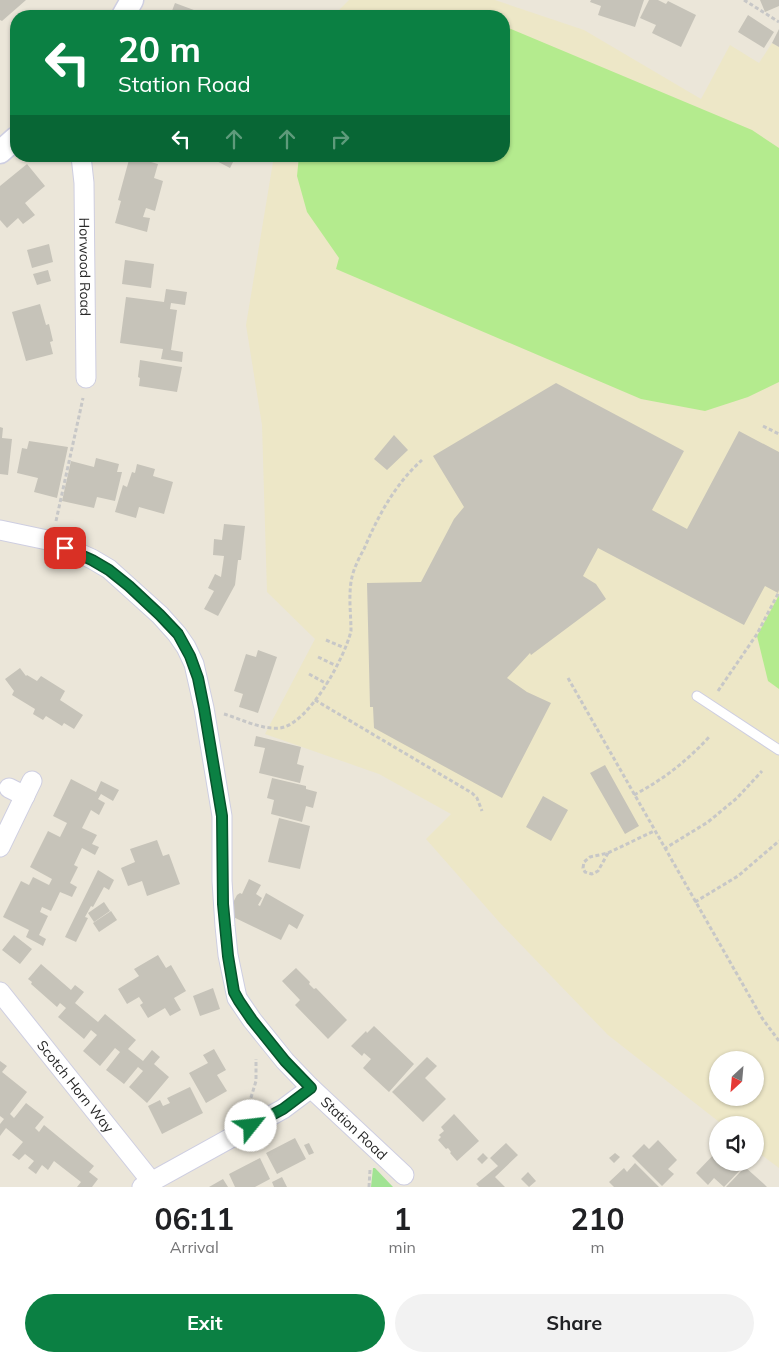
<!DOCTYPE html>
<style>
:root{--surface:#fff;--page:#f2f2f2;--text:#202124;--muted:#757577;--accent:#0b8043}
body{margin:0;font-family:Mulish,sans-serif;background:var(--page);color:var(--text);height:100vh;display:flex;flex-direction:column;font-size:19px;white-space:nowrap}
*{box-sizing:border-box;margin:0}
p{font-size:16px;color:var(--muted)}
.icon{flex:none;width:28px;height:28px;fill:none;stroke:currentColor;stroke-width:2;stroke-linecap:round;stroke-linejoin:round}
.map{position:relative;height:1187px;overflow:hidden}
.side{display:flex;flex-direction:column;background:var(--surface);flex:1}
.side>*{flex:none}
.guide{position:absolute;left:10px;top:10px;width:500px;height:152px;border-radius:20px;box-shadow:0 1px 4px #0004;background:#0b8043;color:#fff;overflow:hidden}
.needle{width:32px;rotate:206deg}
.fabs{position:absolute;left:709px;top:1051px;display:grid;gap:10px}
.fabs a{display:grid;place-items:center;width:55px;height:55px;border-radius:50%;background:var(--surface);box-shadow:0 1px 4px #0004;font-size:25px}
.pin{position:absolute;display:grid;place-items:center;width:42px;height:42px;color:#fff;margin:-21px;border-radius:10px;box-shadow:0 2px 8px #0006}
.me{position:absolute;width:55px;margin:-28px;rotate:61deg;stroke-linejoin:round;filter:drop-shadow(0 0 4px #0008)}
.turn{display:flex;align-items:center;gap:18px;height:105px;padding:0 25px;font-size:22px}
.turn .icon{width:65px;height:65px;stroke-width:2.5}
.turn b{display:block;font-size:35px;line-height:42px}
.lanes{display:flex;align-items:center;height:48px;padding:0 25px;background:#0003;justify-content:center;gap:25px;direction:ltr}
.lanes .off{opacity:.35}
.eta{display:flex;justify-content:space-evenly;align-items:center;height:85px;text-align:center}
.eta b{font-size:30px;font-weight:700;line-height:35px}
.button{display:flex;gap:10px;margin-top:auto;padding:10px 25px}
.button a{flex:1;height:58px;border-radius:30px;background:var(--accent);color:#fff;font-size:20px;font-weight:700;line-height:58px;text-align:center}
.button a+a{background:var(--page);color:var(--text)}
.map>svg:first-child{display:block}
.education{fill:#ede7c7;fill-rule:evenodd}
.green{fill:#a1e393}
.pitch{fill:#b4eb8e}
.building{fill:#c6c3b9}
.lines{fill:none;stroke-linecap:round;stroke-linejoin:round}
.service-casing{stroke:#cecee1;stroke-width:11}
.minor-casing{stroke:#cecee1;stroke-width:21}
.tertiary-casing{stroke:#cecee1;stroke-width:25}
.path{stroke:#c7c7c7;stroke-width:3;stroke-dasharray:4 2.5;stroke-linecap:butt}
.service{stroke:#fff;stroke-width:9}
.minor{stroke:#fff;stroke-width:19}
.tertiary{stroke:#fff;stroke-width:22}
.route-casing{stroke:#07532c;stroke-width:12}
.route{stroke:#0b8043;stroke-width:9}
.labels{text-anchor:middle;stroke-width:4.5;stroke-linejoin:round;paint-order:stroke}
.street-label{font-size:14px;fill:#282828;stroke:#fff}
</style>
<div class="map">
<svg width="779" height="1187" viewBox="0 0 779 1187">
<rect width="100%" height="100%" fill="#ebe6d9"/>
<path class="education" d="M349 0H495L584 30 701 99 730 45 759 63 772 43 779 47V1168L755 1150V1125H723L608 1035 500 923 426 839 451 814 379 774 265 734 315 639 267 592 262 425 246 325 274 156H504V16H333ZM718 1060H755V1098H718Z"/>
<path class="green" d="M373 1168H375L393 1187H371Z"/>
<path class="pitch" d="M434 11 476 14 482 16H406Z
M504 26 752 130 779 148V382L748 397 705 411 641 399 336 269 339 258 307 212 297 176 299 156H504Z
M779 595V689L768 681 757 636Z"/>
<path class="building" d="M0 0H26L2 21 0 20Z
M591 0H644L635 27 598 15 601 6 590 2Z
M649 0H658L666 4 668 1 696 15 681 47 652 33 656 25 640 18Z
M760 0H779V6L765 12Z
M175 3 210 16H170Z
M748 15 774 32 764 48 738 32Z
M779 29V47L772 43Z
M16 30V43L10 36Z
M130 156 158 164 154 178 163 181 155 211 146 208 143 217 150 218 147 232 115 223 121 201 118 200Z
M154 156H170L169 161Z
M207 156H236L230 168Z
M27 164 45 186 25 203 35 215 23 224 18 218 7 228 0 220V186Z
M49 244 53 262 32 268 27 250Z
M125 260 154 264 151 288 122 284Z
M48 270 51 281 37 285 33 274Z
M166 289 187 292 185 305 171 303 170 309 177 310 171 350 183 352 182 362 161 359 163 349 120 343 126 297 164 302Z
M40 304 46 325 49 324 53 341 50 342 53 354 26 361 12 312Z
M140 360 182 367 177 392 139 386 140 378 138 377Z
M556 383 684 451 652 510 687 529 739 431 779 452V590L778 593 765 586 744 625 598 548 583 576 596 584 606 599 531 655 530 653 507 678 527 692 551 703 502 798 374 728 373 707H370L367 583 421 582 454 519 464 507 433 456Z
M0 427 3 428 2 438 12 439 8 475 0 474Z
M394 435 408 450 387 470 374 459Z
M29 441 68 447 57 498 34 492 38 478 17 473 22 448 27 449Z
M96 458 119 464 117 472H122L115 501 97 497 94 508 62 501 71 461 94 467Z
M137 464 155 469 153 476 173 482 164 514 139 507 136 518 115 512 123 485 127 487 132 472 135 473Z
M224 524 245 526 241 560H238L235 585 218 616 204 609 214 591 208 588 215 574 221 577 224 556 213 555 214 539 222 540Z
M258 650 277 657 258 713 239 707 243 694 234 691 246 654 256 657Z
M20 668 26 676 27 675 37 681 41 676 65 691 60 700 83 715 74 729 64 723 62 726 46 716 43 720 33 714 35 709 12 695 14 691 5 679Z
M256 736 301 747 297 764 304 766 300 783 259 773 265 748 254 746Z
M605 765 639 826 625 834 590 773Z
M272 778 306 786V789L317 792 313 808 306 806 302 822 271 814 274 800 267 798Z
M71 779 96 792 101 781 119 790 113 801 101 794 98 799 105 803 99 815 91 810 82 828 97 835 92 844 99 847 95 855 82 848 74 865 78 867 70 883 77 887 72 897 60 892 51 911 42 907 40 912 48 916 39 935 46 939 43 946 26 937 29 930 3 917 21 881 29 885 33 877 49 885 52 879 30 867 48 831 60 837 67 823 53 816Z
M543 796 568 810 551 841 526 827Z
M279 818 310 826 300 869 268 862Z
M157 840 163 856 169 854 180 884 147 896 142 881 128 886 121 868 135 862 130 849Z
M98 870 114 880 109 890 104 887 93 907 91 906 85 917 88 918 76 942 65 937Z
M249 879 261 885 256 894 262 898 258 905 260 906 266 893 304 915 297 929 289 924 281 940 227 914 237 895 240 893 242 894Z
M104 902 110 911 94 922 88 913Z
M111 911 117 920 99 932 93 923Z
M14 935 32 949 20 964 2 950Z
M158 955 166 968 171 965 186 991 174 998 181 1010 170 1016 165 1008 148 1018 140 1005 143 1003 139 997 127 1004 118 989 139 976 134 969Z
M41 964 71 990 75 985 84 992 75 1003 98 1022 105 1014 136 1040 128 1049 143 1061 152 1050 160 1057 154 1064 169 1077 147 1103 129 1087 143 1071 138 1067 124 1084 106 1070 120 1052 115 1048 100 1066 83 1051 97 1035 91 1030 84 1039 58 1017 66 1008 60 1003 57 1007 31 984 32 982 28 979Z
M296 968 310 982 309 984 314 989 316 988 347 1020 328 1039 295 1005 300 1000 282 981Z
M213 988 220 1009 200 1016 193 996Z
M374 1026 414 1064 389 1092 363 1068 371 1059 364 1053 362 1056 351 1046 366 1031 367 1033Z
M214 1049 226 1070 217 1075 227 1091 206 1103 189 1073 208 1063 203 1055Z
M427 1057 437 1066 425 1078 446 1099 423 1122 392 1092Z
M0 1061 7 1066 2 1072 27 1092 10 1114 14 1118 26 1103 44 1117 35 1128 39 1132 44 1125 94 1166 89 1172 98 1179 92 1187H77L81 1182 54 1161 48 1170 42 1165 36 1174 28 1168 34 1161 25 1154 19 1160 12 1155 23 1142 6 1128 0 1136V1124L4 1119 0 1116Z
M190 1087 203 1113 162 1134 148 1106 160 1100 163 1106 170 1103 167 1098Z
M454 1114 479 1141 457 1161 450 1153 451 1152 448 1148 446 1149 438 1140 441 1137 439 1135 444 1131 441 1127Z
M295 1138 306 1159 277 1174 266 1153Z
M658 1140 677 1160 668 1169 674 1174 662 1186 632 1156 644 1144 649 1149Z
M309 1143 314 1153 309 1155 304 1145Z
M506 1143 518 1155 495 1177 505 1187H479L476 1184 498 1166 490 1158Z
M718 1150V1162H738L743 1167 724 1187 714 1178 708 1185 696 1173Z
M483 1153 488 1158 482 1164 477 1159Z
M615 1153 620 1157 614 1163 609 1158Z
M260 1158 270 1179 255 1187H235L229 1174Z
M635 1163 659 1187H614L609 1182 624 1168 627 1172Z
M745 1167 764 1184 767 1187H726Z
M528 1172 536 1181 529 1187 521 1179Z
M282 1177 287 1187H274L272 1182Z
M223 1179 228 1187H209Z"/>
<g class="lines">
<g class="service-casing">
<path id="service" d="M697 696 779 750"/>
</g>
<g class="minor-casing">
<g id="minor">
<path id="s1" d="M81 156 84 183 86 378"/>
<path id="s2" d="M0 530 52 541 92 559 109 569 160 615 177 634 186 647 194 664 204 708 222 816V881L225 926 228 955 237 998 252 1020 285 1061 311 1088 404 1175"/>
<path d="M9 788 25 796"/>
<path d="M0 847 32 781"/>
<path id="s3" d="M0 992 151 1181"/>
<path d="M142 1187 283 1109 311 1088"/>
</g>
</g>
<g class="tertiary-casing">
<path id="tertiary" d="M123 16 132 0
M0 152 16 138"/>
</g>
<path class="path" d="M744 0 779 22
M763 426 779 434
M56 521 83 398
M326 640 345 648
M318 657 337 666
M309 674 327 684
M568 678 762 1018 779 1041
M718 691 757 634 779 592
M315 700 472 793 477 798 482 811
M224 714C241 719 262 730 280 728 309 724 345 657 351 631 351 614 348 594 352 577 354 568 359 558 364 549 378 516 395 484 422 460
M634 795C664 779 687 761 710 736
M664 849 708 822 737 798 762 771
M608 853 598 871 592 874 585 872 583 868 584 862 590 857 608 853 654 831
M695 902 738 876 779 841
M249 1104 256 1081V1059
M369 1187 370 1170"/>
<use href="#service" class="service"/>
<use href="#minor" class="minor"/>
<use href="#tertiary" class="tertiary"/>
</g>
<g class="lines">
<g class="route-casing">
<path id="route" d="M65 548 92 560 109 570 129 586 160 615 178 634 190 656 198 678 204 708 222 816 223 904 228 956 234 992 239 1001 252 1020 285 1061 311 1088 283 1109 251 1126"/>
</g>
<use href="#route" class="route"/>
</g>
<g class="labels">
<g class="street-label">
<text dy="5" stroke="none"><textPath href="#s1" startOffset="111">Horwood Road</textPath></text>
<text dy="5" stroke="none"><textPath href="#s3" startOffset="121">Scotch Horn Way</textPath></text>
<text dy="5" stroke="none"><textPath href="#s2" startOffset="759">Station Road</textPath></text>
</g>
</g>
</svg>
<div class="fabs">
<a><svg class="needle" viewBox="-14 -14 28 28"><path d="M0-13l5 13h-10z" fill="#e53935"/><path d="M0 13l5-13h-10z" fill="#757577"/></svg></a>
<a><svg class="icon" aria-label="sound" viewBox="0 0 24 24"><path d="M4 9h4l5-4v14l-5-4H4zM17 9q2 3 0 6"/></svg></a>
</div>
<div class="pin" style="left:65px;top:548px;background:#d93025"><svg class="icon" aria-label="arrive" viewBox="0 0 24 24"><path d="M6 21V4h12l-3 4 3 4H6"/></svg></div>
<svg class="me" style="left:251px;top:1126px" viewBox="-20 -20 40 40"><circle r="19" fill="#fff"/><path d="M0-13L10 11 0 6-10 11z" fill="#0b8043"/></svg>
<div class="guide">
<div class="turn"><svg class="icon" aria-label="left" viewBox="0 0 24 24"><path d="M17 20v-9H6M10 6l-5 5 5 5"/></svg><div><b>20 m</b>Station Road</div></div>
<div class="lanes"><svg class="icon" aria-label="left" viewBox="0 0 24 24"><path d="M17 20v-9H6M10 6l-5 5 5 5"/></svg><svg class="icon off" aria-label="ahead" viewBox="0 0 24 24"><path d="M12 20V5M6 11l6-6 6 6"/></svg><svg class="icon off" aria-label="ahead" viewBox="0 0 24 24"><path d="M12 20V5M6 11l6-6 6 6"/></svg><svg class="icon off" aria-label="right" viewBox="0 0 24 24"><path d="M7 20v-9h11M14 6l5 5-5 5"/></svg></div>
</div>
</div>
<section class="side">
<div class="eta">
<div><b>06:11</b><p>Arrival</p></div>
<div><b>1</b><p>min</p></div>
<div><b>210</b><p>m</p></div>
</div>
<div class="button"><a>Exit</a><a>Share</a></div>
</section>
